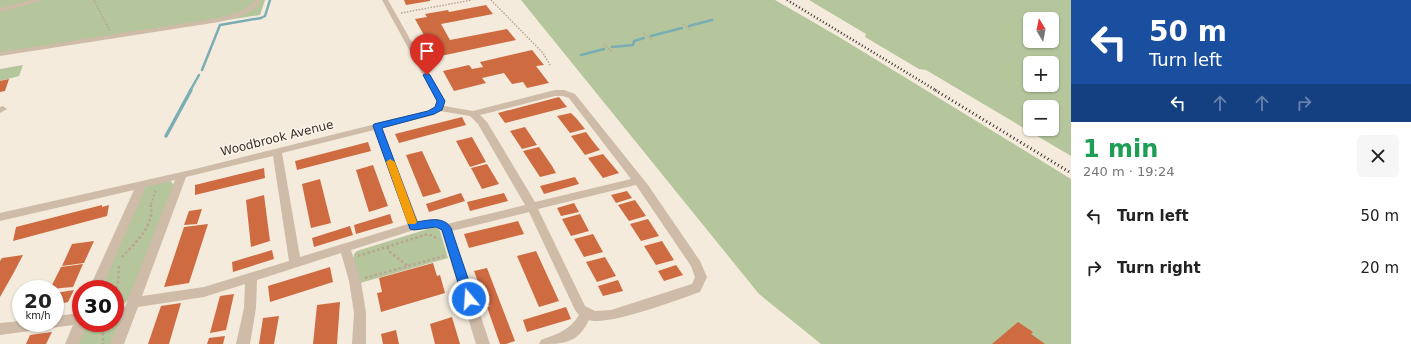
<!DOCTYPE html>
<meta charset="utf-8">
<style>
:root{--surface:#fff;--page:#f6f6f6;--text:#222;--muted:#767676}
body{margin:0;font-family:"DejaVu Sans",sans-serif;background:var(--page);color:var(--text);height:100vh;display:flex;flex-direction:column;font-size:15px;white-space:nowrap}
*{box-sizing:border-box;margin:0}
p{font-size:13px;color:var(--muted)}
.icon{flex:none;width:22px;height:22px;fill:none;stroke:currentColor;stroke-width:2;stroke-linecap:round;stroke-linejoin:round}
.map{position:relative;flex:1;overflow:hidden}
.sheet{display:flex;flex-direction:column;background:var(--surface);width:340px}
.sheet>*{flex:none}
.top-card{background:#1a4fa0;color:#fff;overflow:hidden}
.needle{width:26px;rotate:350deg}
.fabs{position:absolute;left:1023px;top:12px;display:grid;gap:8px}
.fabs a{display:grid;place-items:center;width:36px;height:36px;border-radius:6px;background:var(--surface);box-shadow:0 1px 3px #0004;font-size:20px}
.speed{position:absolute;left:12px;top:280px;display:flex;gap:8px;font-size:20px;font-weight:700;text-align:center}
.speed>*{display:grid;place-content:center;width:52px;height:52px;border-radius:50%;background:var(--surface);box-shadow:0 1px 3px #0004;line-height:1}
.speed small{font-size:10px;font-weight:400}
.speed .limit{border:6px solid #d22;background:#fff;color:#111}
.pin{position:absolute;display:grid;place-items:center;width:34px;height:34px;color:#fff;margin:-41px -17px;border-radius:50% 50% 50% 0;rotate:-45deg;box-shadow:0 0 4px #0007}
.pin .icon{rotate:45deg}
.me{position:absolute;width:44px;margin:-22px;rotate:342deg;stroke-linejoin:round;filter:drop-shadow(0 0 3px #0008)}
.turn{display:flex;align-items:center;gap:14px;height:84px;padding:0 12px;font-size:18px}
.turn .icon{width:52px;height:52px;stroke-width:2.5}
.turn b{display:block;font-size:28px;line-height:34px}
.lanes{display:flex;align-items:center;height:38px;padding:0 12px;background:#0003;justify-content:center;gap:20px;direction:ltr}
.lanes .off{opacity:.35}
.round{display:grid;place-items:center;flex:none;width:42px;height:42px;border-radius:6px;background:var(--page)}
.overview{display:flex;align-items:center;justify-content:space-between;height:68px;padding:0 12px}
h1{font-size:24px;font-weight:700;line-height:30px;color:#1e9e55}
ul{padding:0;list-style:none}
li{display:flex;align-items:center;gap:12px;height:52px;padding:0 12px}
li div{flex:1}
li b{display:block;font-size:15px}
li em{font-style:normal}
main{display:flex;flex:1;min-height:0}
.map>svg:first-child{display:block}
.green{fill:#b5c59c;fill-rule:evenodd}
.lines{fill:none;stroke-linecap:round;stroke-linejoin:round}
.stream-far1{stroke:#7aaeb4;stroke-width:2.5}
.stream{stroke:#7aaeb4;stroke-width:3.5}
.building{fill:#cf6b41}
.path-far2{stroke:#baa592;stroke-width:1.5;stroke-dasharray:1.5 1.5;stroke-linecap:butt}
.path-far1{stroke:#baa592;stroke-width:2;stroke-dasharray:2 2;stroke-linecap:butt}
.path{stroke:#baa592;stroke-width:2.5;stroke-dasharray:2.5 2.5;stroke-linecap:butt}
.minor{fill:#cebba8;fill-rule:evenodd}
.rail-far1{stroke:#3a2f29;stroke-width:2.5;stroke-dasharray:1 2.5;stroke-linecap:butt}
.rail{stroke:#3a2f29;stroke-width:3;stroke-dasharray:1 3;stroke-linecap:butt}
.route{fill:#1a73e8;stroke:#114b97}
.slow{fill:#f59e0b}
.labels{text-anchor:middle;stroke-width:3;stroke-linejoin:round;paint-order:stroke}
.street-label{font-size:12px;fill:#3a2f29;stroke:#fbf4ea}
</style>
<main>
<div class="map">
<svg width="1071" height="344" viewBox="0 0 1071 344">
<rect width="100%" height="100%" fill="#f4ebdd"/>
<path class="green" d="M0 0H265L260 15 0 55Z
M521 0H775L839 37 1071 179V344H821L759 294Z
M809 0H1071V156L926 70 919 69 865 37 866 34ZM1030 19H1052V41H1030ZM1030 63H1052V85H1030ZM1030 107H1052V129H1030Z
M23 65 19 76 0 81V69Z
M171 181 174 186 130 298 121 307 115 308V289H101L143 189 148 185Z
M431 228H437L440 231 448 258 360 283 353 261 354 254 357 251Z
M115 318H122L113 344H78L86 325 89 323H115Z"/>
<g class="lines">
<path class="stream-far1" d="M689 26 712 20
M651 36 682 28
M612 47 633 45 634 41 644 38
M581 55 604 49
M202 70 220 25 261 18 265 16 270 0
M190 91 199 75"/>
<path class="stream" d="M166 136 191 90"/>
</g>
<path class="building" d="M404 0H430V1L406 5Z
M486 5 493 14 441 24 450 40 507 29 516 40 436 57 415 19 427 17 425 14 448 10 449 12Z
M532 50 544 65 536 66 549 83 527 88 523 82 512 84 504 73 482 78 486 83 454 91 443 71 469 65 472 69 483 67 480 62Z
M9 79 5 91 0 92V81Z
M559 97 567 107 505 123 498 113Z
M571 113 576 118 585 129 570 133 557 116Z
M462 117 466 125 399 143 395 134Z
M525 127 537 145 522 149 510 131Z
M586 132 595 144 600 150 585 155 571 136Z
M472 137 486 162 470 167 456 141Z
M368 142 371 151 297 170 295 161Z
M539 147 552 166 556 173 540 177 523 151Z
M422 151 441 192 423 197 406 155Z
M603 154 608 160 619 173 603 178 588 158Z
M487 164 499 184 482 189 471 168Z
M373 165 388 206 369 212 356 170Z
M264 168 265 178 195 195V185Z
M575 177 579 184 544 194 540 186Z
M320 179 331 223 311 228 302 184Z
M627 191 632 198 616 203 611 195Z
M461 193 465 201 429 212 426 204Z
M504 193 508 201 470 211 467 202Z
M264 195 270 241 251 247 246 200Z
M635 200 646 216 629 221 618 205Z
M574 203 579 212 561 216 557 208Z
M102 205V207L109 205 107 216 13 241 16 227Z
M202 209 197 224 184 225 189 211Z
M390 214 393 223 356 234 354 225Z
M580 214 589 231 571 236 562 219Z
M648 219 659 236 641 241 630 224Z
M518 221 524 234 469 248 464 234Z
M208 224 189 283 164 287 184 227Z
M350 226 353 235 314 247 312 238Z
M593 234 603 252 584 257 574 239Z
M94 241 84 263 62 266 72 244Z
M662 241 674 260 656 265 644 246Z
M272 250 274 259 233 272 232 262Z
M536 251 559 301 539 307 517 256Z
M23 255 13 274 0 297V261L2 258Z
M605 257 616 276 597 282 586 262Z
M433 263 437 276 440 275 445 293 381 312 377 293 382 292 379 278Z
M83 264 73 287 50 289 61 267Z
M676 265 683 275 664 281 658 271Z
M330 267 333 282 270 302 268 286Z
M487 268 515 341 506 344H500L487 307 492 305 487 306 474 271Z
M618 280 623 291 603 296 598 286Z
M74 290 68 302 55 305V293Z
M234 294 226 330 210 333 220 296Z
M340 302 337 344H313L317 305Z
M181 303 169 344H148L161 306Z
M566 307 571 319 527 332 523 320Z
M279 316 274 344H259L263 318Z
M452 317 460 344H435L430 324Z
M1018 322 1033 332 1031 334 1045 344H992Z
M396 330 399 344H383L381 334Z
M52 332 46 344H26L30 335Z
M225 336 223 344H207L209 338Z"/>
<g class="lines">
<path class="path-far2" d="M94 0 110 31
M491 0 543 53 550 65
M401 13 472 0
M683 24 691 30
M643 33 652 40
M604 44 612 52"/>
<path class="path-far1" d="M151 204 156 190"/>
<path class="path" d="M387 247 390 252 408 266
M358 256 428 234 439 239
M122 257C133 245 148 232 151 215 152 211 150 208 151 203
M365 278 444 256
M115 293 118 282 119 265
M103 323V344"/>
<path class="minor" d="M32 0H43L0 12V8Z
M256 0H262C252 15 236 18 219 22L0 56V52L219 18 244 10Z
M382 0H388L445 101 444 106 473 111 555 90H564L575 94 648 185 700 261 707 277 700 292C680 299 606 327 589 320 577 344 564 344 539 344L541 340C557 334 570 330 579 315L575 310 529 212 452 231 490 344H476L441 230 436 227 414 230 351 250 361 281 366 313V344H352L354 313 349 281 341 253 257 280 256 308 250 344H236L244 308 245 284 204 297 138 307 124 344H110L121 319H115V309L125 307 175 180 145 187 144 192 101 289H89L134 190 0 221V213L195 169 428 111 435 107 437 101ZM555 96H563L569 98 631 179 535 202 487 122 480 115ZM440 111 470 116 478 124 525 205 447 224 437 219 418 221 382 128 434 115ZM374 130 408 224 300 257 282 153ZM273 156 289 261 204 287 142 296 186 177ZM636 185 691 266 695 277 692 284 611 310 595 311 585 306 538 209Z
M3 106 7 109 0 113V107Z
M81 313V323H87L79 344H65L73 325 0 335V323L21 321V323H55V316Z"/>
<path class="rail-far1" d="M787 0 937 91"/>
<path class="rail" d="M935 90 1071 173"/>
</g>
<path class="route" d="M427 73 430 75 445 101 442 110 434 114 382 128 417 222C429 220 444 216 451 228L475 299 473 302 469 303 465 302 463 299 442 230 436 227 414 230 410 229 409 226 373 126 374 124 428 111 435 107 437 101 423 75Z"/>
<path class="slow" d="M390 159 395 162 417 222 415 224H408L407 222 386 162Z"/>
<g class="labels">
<g class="street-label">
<text transform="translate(277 138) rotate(-14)" y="4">Woodbrook Avenue</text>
</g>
</g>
</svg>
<div class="fabs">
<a><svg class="needle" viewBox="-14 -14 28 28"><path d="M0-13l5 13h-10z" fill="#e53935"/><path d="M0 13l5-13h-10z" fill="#767676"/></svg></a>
<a>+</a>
<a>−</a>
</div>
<div class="speed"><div>20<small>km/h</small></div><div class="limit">30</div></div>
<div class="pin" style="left:427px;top:75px;background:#d93025"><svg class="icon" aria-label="arrive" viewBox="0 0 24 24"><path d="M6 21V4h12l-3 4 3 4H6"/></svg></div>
<svg class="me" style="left:469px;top:299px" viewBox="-20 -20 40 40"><circle r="17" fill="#1a73e8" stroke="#fff" stroke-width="3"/><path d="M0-11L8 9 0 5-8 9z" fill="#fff"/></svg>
</div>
<section class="sheet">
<div class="top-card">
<div class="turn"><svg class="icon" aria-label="left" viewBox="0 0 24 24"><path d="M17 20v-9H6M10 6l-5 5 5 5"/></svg><div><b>50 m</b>Turn left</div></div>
<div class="lanes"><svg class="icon" aria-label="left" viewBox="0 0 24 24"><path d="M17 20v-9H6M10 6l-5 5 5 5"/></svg><svg class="icon off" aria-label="ahead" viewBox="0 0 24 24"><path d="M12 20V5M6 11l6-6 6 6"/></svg><svg class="icon off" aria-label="ahead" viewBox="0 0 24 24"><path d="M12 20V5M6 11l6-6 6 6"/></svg><svg class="icon off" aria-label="right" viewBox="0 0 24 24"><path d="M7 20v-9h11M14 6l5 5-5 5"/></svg></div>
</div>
<div class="overview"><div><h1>1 min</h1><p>240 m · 19:24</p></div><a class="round"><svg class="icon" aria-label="close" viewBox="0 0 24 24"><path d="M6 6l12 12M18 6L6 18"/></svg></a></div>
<ul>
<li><svg class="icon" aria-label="left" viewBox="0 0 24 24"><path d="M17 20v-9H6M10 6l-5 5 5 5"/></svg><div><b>Turn left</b></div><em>50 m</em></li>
<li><svg class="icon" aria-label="right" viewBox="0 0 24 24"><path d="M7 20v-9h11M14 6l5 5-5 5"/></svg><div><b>Turn right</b></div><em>20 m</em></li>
</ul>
</section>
</main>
